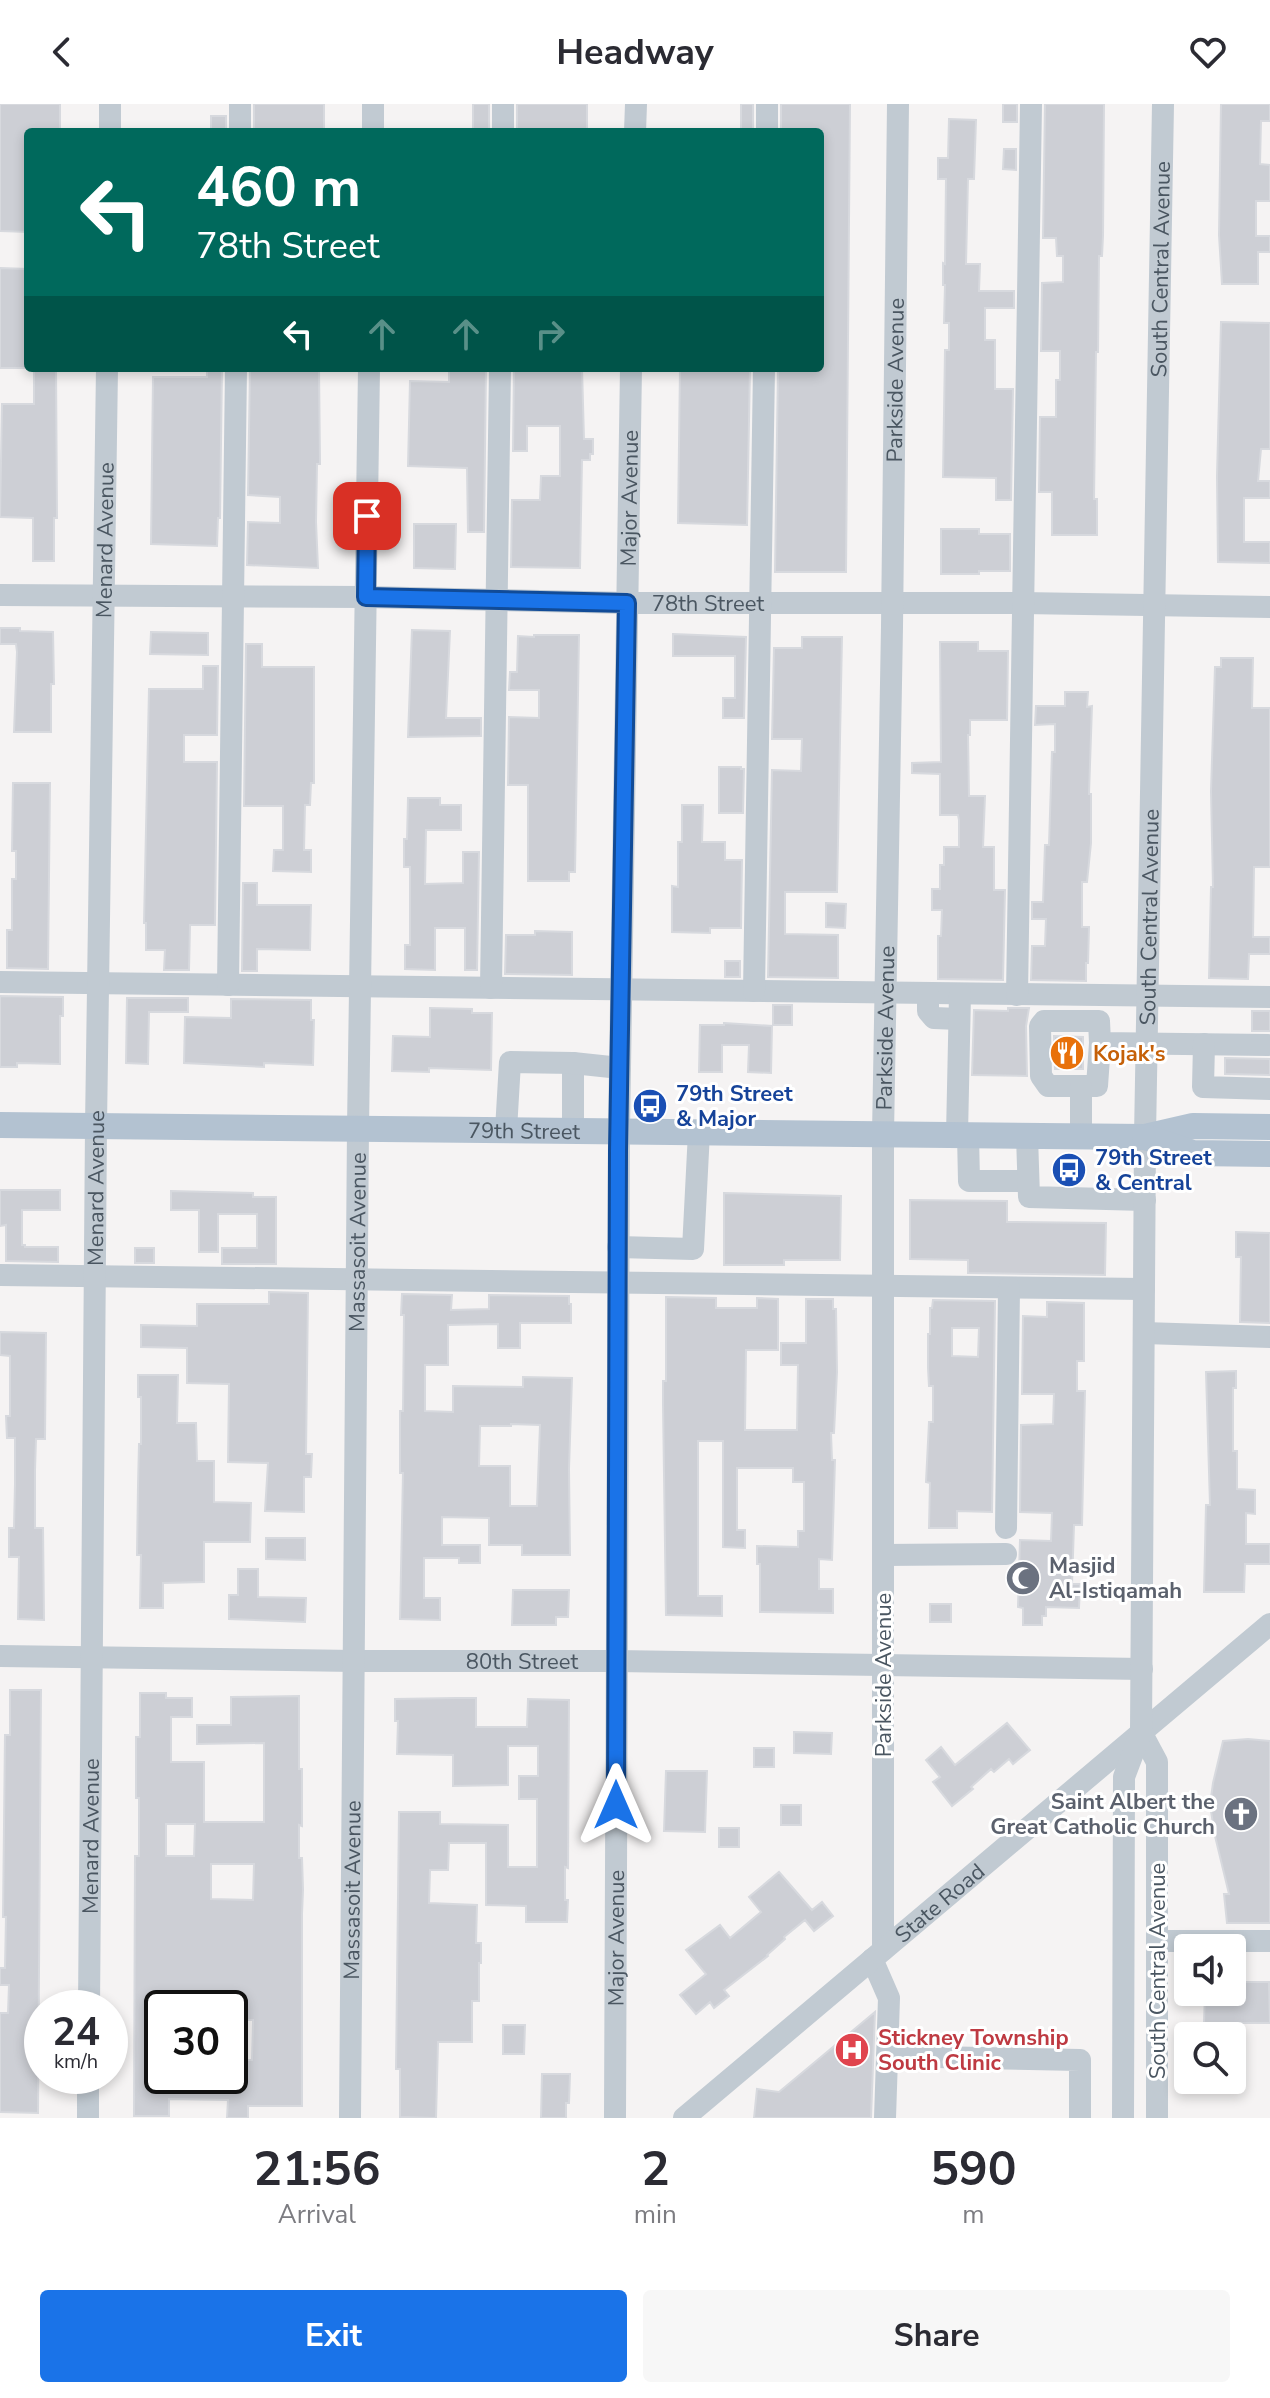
<!DOCTYPE html>
<style>
:root{--surface:#fff;--page:#f7f7f7;--text:#2b2b33;--muted:#7c7c81;--accent:#1a73e8}
body{margin:0;font-family:"Nunito Sans",sans-serif;background:var(--page);color:var(--text);height:100vh;display:flex;flex-direction:column;font-size:30px;white-space:nowrap}
*{box-sizing:border-box;margin:0}
p{font-size:26px;color:var(--muted)}
.icon{flex:none;width:44px;height:44px;fill:none;stroke:currentColor;stroke-width:2;stroke-linecap:round;stroke-linejoin:round}
.map{position:relative;height:2014px;overflow:hidden}
.drawer{display:flex;flex-direction:column;background:var(--surface);flex:1}
.drawer>*{flex:none}
.top-card{position:absolute;left:24px;top:24px;width:800px;height:244px;border-radius:8px;box-shadow:0 4px 12px #0003;background:#00695c;color:#fff;overflow:hidden}
.controls{position:absolute;left:1174px;top:1830px;display:grid;gap:16px}
.controls a{display:grid;place-items:center;width:72px;height:72px;border-radius:8px;background:var(--surface);box-shadow:0 4px 12px #0003;font-size:40px}
.speed{position:absolute;left:24px;top:1886px;display:flex;gap:16px;font-size:40px;font-weight:700;text-align:center}
.speed>*{display:grid;place-content:center;width:104px;height:104px;border-radius:50%;background:var(--surface);box-shadow:0 4px 12px #0003;line-height:1}
.speed small{font-size:20px;font-weight:400}
.speed .limit{border:4px solid #111;border-radius:12px;background:#fff;color:#111}
.pin{position:absolute;display:grid;place-items:center;width:68px;height:68px;color:#fff;margin:-34px;border-radius:16px;box-shadow:0 4px 12px #0006}
.me{position:absolute;width:88px;margin:-44px;rotate:0deg;stroke-linejoin:round;filter:drop-shadow(0 0 6px #0008)}
.turn{display:flex;align-items:center;gap:28px;height:168px;padding:0 40px;font-size:36px}
.turn .icon{width:104px;height:104px;stroke-width:2.5}
.turn b{display:block;font-size:56px;line-height:68px}
.lanes{display:flex;align-items:center;height:76px;padding:0 40px;background:#0003;justify-content:center;gap:40px;direction:ltr}
.lanes .off{opacity:.35}
.eta{display:flex;justify-content:space-evenly;align-items:center;height:136px;text-align:center}
.eta b{font-size:48px;font-weight:700;line-height:56px}
.button{display:flex;gap:16px;margin-top:auto;padding:16px 40px}
.button a{flex:1;height:92px;border-radius:8px;background:var(--accent);color:#fff;font-size:32px;font-weight:700;line-height:92px;text-align:center}
.button a+a{background:var(--page);color:var(--text)}
header{display:flex;justify-content:space-between;align-items:center;height:104px;padding:0 40px;background:var(--surface);font-size:36px;font-weight:700}
.map>svg:first-child{display:block}
.building{fill:#cdcfd5;stroke:#d7d9de;stroke-width:2;fill-rule:evenodd}
.lines{fill:none;stroke-linecap:round;stroke-linejoin:round}
.minor{stroke:#c1cad2;stroke-width:22}
.major{stroke:#b3c2d1;stroke-width:26}
.route-casing{stroke:#114b97;stroke-width:20}
.route{stroke:#1a73e8;stroke-width:14}
.labels{text-anchor:middle;stroke-width:6;stroke-linejoin:round;paint-order:stroke}
.street-label{font-size:22px;fill:#4a5661;stroke:#fff}
.food-label{font-size:22px;font-weight:bold;fill:#c56008;stroke:#fff;text-anchor:start}
.transit-label{font-size:22px;font-weight:bold;fill:#164399;stroke:#fff;text-anchor:start}
.worship-label{font-size:22px;font-weight:bold;fill:#5b616d;stroke:#fff;text-anchor:start}
.health-label{font-size:22px;font-weight:bold;fill:#be3a42;stroke:#fff;text-anchor:start}
</style>
<header><svg class="icon" aria-label="back" viewBox="0 0 24 24"><path d="M15 5l-7 7 7 7"/></svg>Headway<svg class="icon" aria-label="heart" viewBox="0 0 24 24"><path d="M12 20l-8-8c-3-5 5-10 8-4 3-6 11-1 8 4z"/></svg></header>
<div class="map">
<svg width="1270" height="2014" viewBox="0 0 1270 2014">
<rect width="100%" height="100%" fill="#f5f3f3"/>
<path class="building" d="M0 0H60V28H28V128L0 127Z
M254 0H324V28H254Z
M473 0H489V28H473Z
M517 0H587V28H517Z
M741 0H753V28H741Z
M781 0H850L846 468H775L778 264H820V28H781Z
M1003 0H1017V18H1003Z
M1045 0H1104L1103 132 1102 152H1099L1098 248H1096L1094 395H1097V431H1052V388H1039L1040 313H1056V276H1060V247H1041L1042 179 1063 178V152H1057L1056 134H1043Z
M1221 0H1270V17H1261L1260 60 1270 61V97H1256V132H1270V148H1258V180H1222L1219 131Z
M211 12H226V28H211Z
M949 15 976 16 974 75H968L966 160H980L979 187H1014V204H985V236H995V285H1013L1011 396H996V374L943 373 945 246H949V219H944L945 181H943V159L945 160 946 75H938V54H948Z
M1004 45H1016V66L1003 65Z
M0 164 28 165V264H0Z
M1221 218 1270 219V345H1261L1258 377H1270V394H1244V438H1270V459L1218 458 1217 372Z
M34 264H56L57 414H54V457H33V414L0 413 2 300H34Z
M207 264H222L220 414H218L217 442 151 440 153 273H207Z
M250 264H319L320 360H317L316 418 318 464 247 461 248 418 280 419V393L248 391Z
M449 264H486L484 428H468L467 364 408 362 410 277 449 278Z
M514 264H582L584 335H593V350H590V356H582L580 464 511 463 512 396H540L541 372H560V322H527V347H513Z
M680 264H750L747 421 678 419Z
M414 420H456L455 465 414 464Z
M941 425H979V430H1010V467H979V470H941Z
M0 524H20V527L53 528 54 580H51V628H14L17 548 16 540H0Z
M412 526 450 527 446 614H481V632L408 633Z
M151 528 208 529V551L150 550Z
M673 530 746 533 744 614H723V594H735V552H673Z
M534 531H579L575 768H569V777H528V681H508L509 613 539 614V586H509L510 568H517L518 532 534 533Z
M802 533H842L837 788H785V830L838 831V874L768 873 772 666 801 667 802 635H772L774 544H802Z
M940 538H978V547H1008L1007 616H970V631H968L969 692H985L983 743H994V786H1005L1003 876 938 875V832H941L942 806H932V785H940V761H944V743H959V716L958 711H940V670L912 669V659L941 658Z
M246 540H262V563H314V679H311L310 701H305L304 746H311V768L273 767 274 746H283V702H244Z
M1221 554H1253L1252 604H1270V763H1254L1253 833H1270V850H1249L1248 875 1209 874 1211 783H1213L1211 687 1215 563H1221Z
M203 562H218L217 631H184V658H217L215 821H190L189 866H164L165 846H146V819H144L149 585H203Z
M1065 588H1088L1087 603 1092 602 1089 690H1091V739L1087 778H1082V823H1089L1088 859H1086V877L1031 876 1032 842H1045L1046 815H1032V798H1043L1045 741H1049L1052 648H1055V620L1035 621 1036 602H1065Z
M719 663H741V665H744L743 709H719Z
M13 679H50L48 865 7 864V826H12V775H16V747H12Z
M408 694H440V701H461V726H426L425 780 463 779V748H479L477 866H465V824H435V866L405 865V841H410V763H404V735H407Z
M682 701H703L702 738H725V756H742L741 824H710V829L672 828V782L678 783V738H682Z
M243 779H257V801H311L310 846 257 845V867H242Z
M826 799 846 800 845 824 826 823Z
M535 827 572 828V871L505 870 506 831H535Z
M725 857H740V873H725Z
M0 892 63 893V912H60V960L17 959V963H0Z
M127 894H188V908H149L148 960 126 959Z
M231 895 311 896V916H314L313 961 264 959V963L184 959 185 913 231 914Z
M773 901H792V921H773Z
M430 904 472 905V909H492L491 966 429 964V968L392 967 393 932 430 933Z
M1008 904H1029L1026 922 1027 972 972 971 974 906 1008 907Z
M1252 907H1270V927H1252Z
M724 919 772 922 771 969 748 968 749 941H722V968H699L700 921H724Z
M1054 932 1083 933V965H1055Z
M1225 954 1270 955V971L1225 970Z
M0 1086H60V1106H22V1141H25V1143H58V1158L6 1157V1121L0 1122Z
M171 1087 253 1089V1093H276V1160H222V1144H257V1110H218V1148H199V1106H171Z
M724 1089 841 1092 840 1156H784V1161H724Z
M910 1096 1007 1097V1118L1106 1119 1105 1171 968 1169V1156L910 1155Z
M1236 1128 1270 1129V1219L1240 1218 1241 1153H1236Z
M135 1144H154V1159H135Z
M269 1188 308 1189 306 1350H312L311 1373H304V1408L265 1407 268 1359 228 1358 229 1280 187 1279V1244L141 1243V1221L197 1222V1200H269Z
M402 1190 452 1191 451 1206 489 1205V1191L569 1192V1200H571V1219H520V1244H498V1220L448 1221V1261H425V1307L453 1308V1282L523 1283V1273L572 1274 569 1365 570 1451H522V1441H489V1414L442 1413V1441H480V1459H459V1454H424V1494H440V1516L400 1515 403 1369H400V1307H403L404 1211H401ZM511 1320 540 1321 537 1402H510V1362H479L480 1322H511Z
M666 1193 716 1194V1204H757V1194L778 1195V1246H746L745 1326H797L798 1261H781V1239H806V1195H833V1205H836L837 1268 834 1329H831L832 1356H835L832 1456 819 1455V1485H833V1509L760 1508V1460H757V1442L798 1443V1427H804V1378H793V1364H737V1426H745V1444L723 1443V1337H698V1492H722V1512L666 1511 663 1300V1277H666Z
M933 1196 995 1197 992 1408 957 1407V1424H929L930 1379 926 1378 929 1318H933V1282H929L928 1264V1230H930V1204H932ZM952 1224H979L978 1253 952 1252Z
M1047 1198 1084 1199V1257H1077V1287H1085L1082 1421H1074L1072 1480H1080L1079 1504 1046 1503V1512H1042V1521H1023V1504L1018 1503 1020 1436 1051 1437 1052 1409 1020 1408 1021 1321 1053 1320 1054 1290H1022L1023 1212 1047 1213Z
M0 1228 46 1229 45 1335H36L35 1366V1424H43L44 1516 18 1515 19 1453H9V1424H14L15 1380V1334H7L6 1312H10V1252L0 1251Z
M1236 1267V1284H1233V1347H1237V1385L1255 1386V1410L1246 1409V1440H1270V1460H1245L1244 1488H1204L1206 1401H1210L1206 1268Z
M138 1271H178L177 1319H196L197 1357H214V1398L251 1399 250 1438H204V1478L163 1479V1504H140L141 1451H137L138 1382 139 1340H141V1293H138Z
M266 1434H305V1456L266 1455Z
M238 1465H258V1493L306 1494 305 1518 229 1515V1491H238Z
M513 1486H569L568 1513H556V1521H512Z
M930 1500H951V1518H930Z
M10 1586H41L38 2009 0 2008V1909H8L9 1881H0V1864H5L6 1813H3L5 1631H10Z
M140 1589H166V1594H192V1613H171V1658H204V1718H264V1639L197 1640V1621H231V1593L299 1592V1665H302V1722L299 1721V1754H302L303 1786 302 1810V2002H248V2014H227L228 1996 169 1995V2012H134L135 1752H139V1694H136V1633H140ZM166 1720H195L194 1752H166ZM211 1760H254L253 1796 211 1795ZM162 1893H194V1904H230V1916H253L252 1956H230V1972H222V1976H169V1972H162Z
M456 1594H476V1623H527L528 1595 569 1596 568 1764 565 1763V1796H568L567 1818H526V1802L486 1801V1739H449L448 1766H430L429 1799 477 1801 476 1839H481V1859H479V1897H472V1938H438L436 2014 400 2013V1965H396L399 1708H440V1720L508 1721V1763H537V1695H519V1672H538V1642H508V1681L453 1682V1651L397 1650 398 1617H395V1595Z
M1007 1619 1030 1646 1013 1660 1009 1655 994 1668 991 1665 971 1683 973 1685 952 1702 933 1678 940 1673 926 1656 941 1643 955 1661Z
M794 1628 832 1629 831 1650 794 1649Z
M1248 1635 1270 1637V1819H1227L1224 1790H1229L1215 1732 1210 1701 1213 1679 1223 1637Z
M754 1644H774V1663H754Z
M666 1667H707L705 1728 664 1727Z
M781 1701H801V1721H781Z
M719 1724H739V1743H719Z
M779 1768 812 1806 822 1798 833 1812 814 1827 805 1816 784 1833 785 1835 767 1851 768 1852 724 1886 729 1892 714 1904 710 1898 696 1910 680 1891 706 1870 686 1846 720 1821 730 1834 761 1808 749 1793Z
M1244 1878H1269L1270 1919H1204L1205 1888H1244Z
M875 1908 871 2014H754L757 1985 779 1988Z
M503 1921H525L524 1950H503Z
M542 1970H570L569 1999H566V2014H541Z"/>
<g class="lines">
<g class="minor">
<path d="M110 28V0"/>
<path d="M240 28V0"/>
<path d="M373 28V0"/>
<path d="M503 28V0"/>
<path d="M635 28 636 0"/>
<path d="M767 28V0"/>
<path id="s1" d="M0 491 366 493 627 499H1022L1270 503"/>
<path d="M0 878 1270 893"/>
<path d="M228 881 236 264"/>
<path d="M491 884 500 264"/>
<path d="M754 887 764 264"/>
<path d="M928 890V907L934 914 959 915"/>
<path d="M1017 891 1031 0"/>
<path d="M1100 939 1097 982H1048L1041 972 1040 922 1044 917H1099L1100 939 1268 941"/>
<path d="M1204 940 1203 983 1270 985"/>
<path d="M573 959V1027"/>
<path d="M506 1026 510 958 573 959 620 964"/>
<path d="M957 1031 960 890"/>
<path d="M968 1031 969 1077H1028"/>
<path d="M1027 1032 1029 1093 1145 1096"/>
<path d="M1081 1033V983"/>
<path d="M618 1143 693 1145 699 1028"/>
<path d="M0 1171 1144 1185"/>
<path d="M1144 1229 1270 1233"/>
<path d="M1006 1424 1009 1184"/>
<path d="M883 1451 1006 1450"/>
<path id="s2" d="M0 1552 354 1557H616L1142 1565"/>
<path d="M1141 1628 1157 1658V2014"/>
<path d="M1158 1837H1270"/>
<path id="s3" d="M883 1846V1030L892 523 898 0"/>
<path d="M872 1855 889 1894 885 2014"/>
<path id="s4" d="M89 1904 96 1022 107 264"/>
<path d="M887 1952 1080 1956V2014"/>
<path d="M88 2014V1972"/>
<path id="s5" d="M350 2014 358 1024 369 264"/>
<path id="s6" d="M615 2014 619 1027 631 264"/>
<path id="s7" d="M684 2014 1270 1520"/>
<path id="s8" d="M1123 2014 1124 1673 1141 1628 1145 1033 1163 0"/>
</g>
<g class="major">
<path id="s9" d="M0 1021 1145 1033 1193 1022 1270 1023"/>
<path d="M1145 1033 1193 1049 1270 1050"/>
</g>
</g>
<g class="lines">
<g class="route-casing">
<path id="route" d="M367 412 366 493 627 499 618 1047 616 1701"/>
</g>
<use href="#route" class="route"/>
</g>
<defs>
<g id="restaurant-disc" transform="scale(1.8)"><circle r="9.5" fill="#e8710a" stroke="#fff"/><path d="M-5-6h1v4h1v-4h1v4h1v-4h1v5L-1.5 .5V6h-2V.5L-5-1ZM5-6V6H3V1.5H1.5Q1.5-4 5-6Z" fill="#fff"/></g>
<g id="bus-disc" transform="scale(1.8)"><circle r="9.5" fill="#1a4fb4" stroke="#fff"/><path d="M-5-6H5V4H4V6H2V4H-2V6H-4V4H-5ZM-3.5-4V0h7V-4ZM-3.5 1.2v1.5H-2V1.2ZM2 1.2v1.5H3.5V1.2Z" fill="#fff"/></g>
<g id="mosque-disc" transform="scale(1.8)"><circle r="9.5" fill="#6b7280" stroke="#fff"/><path d="M3.5-4.9A6 6 0 1 0 3.5 4.9A5 5 0 1 1 3.5-4.9Z" fill="#fff"/></g>
<g id="church-disc" transform="scale(1.8)"><circle r="9.5" fill="#6b7280" stroke="#fff"/><path d="M-1.2-6h2.4v3.5h3.3v2.4h-3.3V6h-2.4V-.1h-3.3v-2.4h3.3Z" fill="#fff"/></g>
<g id="hospital-disc" transform="scale(1.8)"><circle r="9.5" fill="#e0444e" stroke="#fff"/><path d="M-5-5h3v3.5h4V-5h3V5h-3V1.5h-4V5h-3Z" fill="#fff"/></g>
</defs>
<g fill-rule="evenodd">
<use href="#restaurant-disc" x="1067" y="949"/>
<use href="#bus-disc" x="650" y="1002"/>
<use href="#bus-disc" x="1069" y="1066"/>
<use href="#mosque-disc" x="1023" y="1474"/>
<use href="#church-disc" x="1241" y="1710"/>
<use href="#hospital-disc" x="852" y="1946"/>
</g>
<g class="labels">
<g class="street-label">
<text dy="8" stroke="none"><textPath href="#s8" startOffset="1852">South Central Avenue</textPath></text>
<text dy="8" stroke="none"><textPath href="#s3" startOffset="1570">Parkside Avenue</textPath></text>
<text dy="8" stroke="none"><textPath href="#s6" startOffset="1620">Major Avenue</textPath></text>
<text dy="8" stroke="none"><textPath href="#s4" startOffset="1468">Menard Avenue</textPath></text>
<text dy="8" stroke="none"><textPath href="#s1" startOffset="708">78th Street</textPath></text>
<text dy="8" stroke="none"><textPath href="#s8" startOffset="1204">South Central Avenue</textPath></text>
<text dy="8" stroke="none"><textPath href="#s3" startOffset="922">Parkside Avenue</textPath></text>
<text dy="8" stroke="none"><textPath href="#s9" startOffset="524">79th Street</textPath></text>
<text dy="8" stroke="none"><textPath href="#s4" startOffset="820">Menard Avenue</textPath></text>
<text dy="8" stroke="none"><textPath href="#s5" startOffset="876">Massasoit Avenue</textPath></text>
<text dy="8" stroke="none"><textPath href="#s2" startOffset="522">80th Street</textPath></text>
<text transform="translate(883 1571) rotate(-90)" y="8">Parkside Avenue</text>
<text dy="8" stroke="none"><textPath href="#s4" startOffset="172">Menard Avenue</textPath></text>
<text dy="8" stroke="none"><textPath href="#s5" startOffset="228">Massasoit Avenue</textPath></text>
<text dy="8" stroke="none"><textPath href="#s7" startOffset="334">State Road</textPath></text>
<text dy="8" stroke="none"><textPath href="#s6" startOffset="180">Major Avenue</textPath></text>
<text transform="translate(1157 1867) rotate(-90)" y="8">South Central Avenue</text>
</g>
<g class="food-label">
<text x="1093" y="957">Kojak's</text>
</g>
<g class="transit-label">
<text x="676" y="997">79th Street<tspan x="676" dy="25">&amp; Major</tspan></text>
<text x="1095" y="1061">79th Street<tspan x="1095" dy="25">&amp; Central</tspan></text>
</g>
<g class="worship-label">
<text x="1049" y="1469">Masjid<tspan x="1049" dy="25">Al-Istiqamah</tspan></text>
<text x="1215" y="1705" text-anchor="end">Saint Albert the<tspan x="1215" dy="25">Great Catholic Church</tspan></text>
</g>
<g class="health-label">
<text x="878" y="1941">Stickney Township<tspan x="878" dy="25">South Clinic</tspan></text>
</g>
</g>
</svg>
<div class="controls">
<a><svg class="icon" aria-label="sound" viewBox="0 0 24 24"><path d="M4 9h4l5-4v14l-5-4H4zM17 9q2 3 0 6"/></svg></a>
<a><svg class="icon" aria-label="search" viewBox="0 0 24 24"><circle cx="10" cy="10" r="6"/><path d="M15 15l6 6"/></svg></a>
</div>
<div class="speed"><div>24<small>km/h</small></div><div class="limit">30</div></div>
<div class="pin" style="left:367px;top:412px;background:#d93025"><svg class="icon" aria-label="arrive" viewBox="0 0 24 24"><path d="M6 21V4h12l-3 4 3 4H6"/></svg></div>
<svg class="me" style="left:616px;top:1701px" viewBox="-20 -20 40 40"><path d="M0-17L14 15 0 8-14 15z" fill="#1a73e8" stroke="#fff" stroke-width="4"/></svg>
<div class="top-card">
<div class="turn"><svg class="icon" aria-label="left" viewBox="0 0 24 24"><path d="M17 20v-9H6M10 6l-5 5 5 5"/></svg><div><b>460 m</b>78th Street</div></div>
<div class="lanes"><svg class="icon" aria-label="left" viewBox="0 0 24 24"><path d="M17 20v-9H6M10 6l-5 5 5 5"/></svg><svg class="icon off" aria-label="ahead" viewBox="0 0 24 24"><path d="M12 20V5M6 11l6-6 6 6"/></svg><svg class="icon off" aria-label="ahead" viewBox="0 0 24 24"><path d="M12 20V5M6 11l6-6 6 6"/></svg><svg class="icon off" aria-label="right" viewBox="0 0 24 24"><path d="M7 20v-9h11M14 6l5 5-5 5"/></svg></div>
</div>
</div>
<section class="drawer">
<div class="eta">
<div><b>21:56</b><p>Arrival</p></div>
<div><b>2</b><p>min</p></div>
<div><b>590</b><p>m</p></div>
</div>
<div class="button"><a>Exit</a><a>Share</a></div>
</section>
